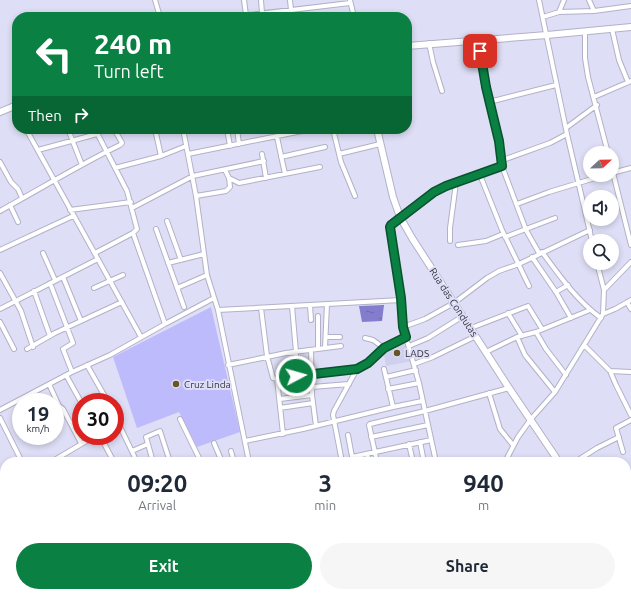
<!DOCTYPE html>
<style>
:root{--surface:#fff;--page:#f6f6f7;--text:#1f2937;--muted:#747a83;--accent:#0b8043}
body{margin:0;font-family:Ubuntu,sans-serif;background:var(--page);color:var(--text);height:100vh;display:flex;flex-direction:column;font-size:15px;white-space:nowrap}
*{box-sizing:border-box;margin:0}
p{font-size:13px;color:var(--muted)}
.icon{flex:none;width:22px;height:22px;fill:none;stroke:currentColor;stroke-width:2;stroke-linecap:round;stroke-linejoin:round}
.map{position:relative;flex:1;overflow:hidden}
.drawer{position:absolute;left:0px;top:457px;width:631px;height:140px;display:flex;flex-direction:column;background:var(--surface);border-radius:16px 16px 0 0;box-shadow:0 2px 6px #0003}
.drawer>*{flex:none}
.guide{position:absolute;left:12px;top:12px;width:400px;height:122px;border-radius:16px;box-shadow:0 2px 6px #0003;background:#0b8043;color:#fff;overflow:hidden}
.needle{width:26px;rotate:68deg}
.controls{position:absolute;left:583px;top:146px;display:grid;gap:8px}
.controls a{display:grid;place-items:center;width:36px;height:36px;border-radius:50%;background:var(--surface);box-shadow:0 2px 6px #0003;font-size:20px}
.speed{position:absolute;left:12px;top:393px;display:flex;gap:8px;font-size:20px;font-weight:700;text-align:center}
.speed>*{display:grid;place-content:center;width:52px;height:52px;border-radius:50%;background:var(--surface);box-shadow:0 2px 6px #0003;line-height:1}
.speed small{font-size:10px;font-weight:400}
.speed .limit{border:6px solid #d22;background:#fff;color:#111}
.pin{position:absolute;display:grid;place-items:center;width:34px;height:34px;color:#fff;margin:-17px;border-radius:8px;box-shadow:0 2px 6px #0006}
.me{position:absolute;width:44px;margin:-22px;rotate:84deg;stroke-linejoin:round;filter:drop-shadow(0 0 3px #0008)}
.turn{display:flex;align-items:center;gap:14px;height:84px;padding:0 16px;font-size:18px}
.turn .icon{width:52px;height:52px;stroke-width:2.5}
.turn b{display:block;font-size:28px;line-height:34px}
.then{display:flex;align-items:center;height:38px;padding:0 16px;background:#0003;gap:8px;font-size:15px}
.eta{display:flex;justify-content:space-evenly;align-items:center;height:68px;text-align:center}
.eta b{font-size:24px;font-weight:700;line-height:28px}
.button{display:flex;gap:8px;margin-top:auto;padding:8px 16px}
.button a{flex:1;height:46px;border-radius:24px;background:var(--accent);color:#fff;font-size:16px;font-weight:700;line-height:46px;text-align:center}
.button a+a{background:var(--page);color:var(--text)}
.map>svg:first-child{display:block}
.built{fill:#cfcfee}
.grass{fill:#bebbfd}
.water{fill:url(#water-ripples)}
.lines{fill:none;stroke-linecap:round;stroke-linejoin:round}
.street-casing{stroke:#b2b1c8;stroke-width:6}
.secondary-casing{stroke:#b2b1c8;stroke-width:8}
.street{stroke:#fff;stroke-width:4}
.secondary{stroke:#fff;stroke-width:6}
.route-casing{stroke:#07532c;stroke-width:10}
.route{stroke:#0b8043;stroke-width:7}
.poi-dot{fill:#675623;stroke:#dedef6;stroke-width:1.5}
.labels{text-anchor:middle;stroke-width:4;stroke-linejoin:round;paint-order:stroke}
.street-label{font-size:10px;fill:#32313b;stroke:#dedef6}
.poi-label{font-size:10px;fill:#32313b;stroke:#dedef6;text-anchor:start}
</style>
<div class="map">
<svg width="631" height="597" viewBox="0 0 631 597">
<defs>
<pattern id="water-ripples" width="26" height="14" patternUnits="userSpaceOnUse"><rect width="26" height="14" fill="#847dce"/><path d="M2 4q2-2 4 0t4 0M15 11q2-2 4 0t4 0" fill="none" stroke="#6d67a8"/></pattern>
</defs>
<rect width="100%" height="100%" fill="#dedef6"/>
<path class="built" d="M406 340 412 361 386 366 383 349Z"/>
<path class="grass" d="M211 307 240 432 197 447 179 412 137 428 113 357Z"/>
<path class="water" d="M384 305 382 321 362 322 359 306Z"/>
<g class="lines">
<g class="street-casing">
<path id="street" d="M155 0 160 17
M244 0 246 15
M261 0 262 13
M290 0 291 10
M350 0 354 17
M539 0 567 134 592 241
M589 0 594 11
M559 12 564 0
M232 17 350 3
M543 17 559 12 594 11 631 6
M612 29 619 60 628 82
M585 31V58L588 77 608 153
M479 40 486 87 499 141 502 166 526 230 539 253
M429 43 433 62 442 91
M594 97 631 81
M489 102 556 85
M13 106 17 113
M566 128 597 105
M26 129 141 337
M68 129 82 165
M155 129 161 156
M183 129 196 196 207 275 218 310 249 462
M227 129 230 146
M237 129 239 144
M333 129 341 162 355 196
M277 137 285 174
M38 150 97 134
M188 154 312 129
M262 154 266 178
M339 154 380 144
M281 157 325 147
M503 160 550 143 567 134
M0 162 11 182 18 189 22 198
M115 168 161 156 186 146
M612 169 631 245
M225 170 229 178 239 183 320 167
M612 173 631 168
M480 175 502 230 529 286
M196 196 226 191 230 187 229 178
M517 204 549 192 605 175
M10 205 18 222
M132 208 193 176 264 161
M70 210 131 202
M0 211C40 189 79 165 120 145L122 143 121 141 114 129
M167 221 181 260
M156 229 184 307
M133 233 165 324
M505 237 555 218
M450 241V228L456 183
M458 245 486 241 503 234
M0 250 73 216
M542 252C559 275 577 301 601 318
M43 253 55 280
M95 253 133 233 137 229 127 191 95 129
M532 257 556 292 571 318
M168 263 204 254
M0 273 21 311 33 347
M63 277 81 321
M50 283 73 343 63 349 72 372
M94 288 123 275
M177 288 207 275
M604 290 631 262
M34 291 50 336
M556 292 568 285
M627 302 631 309
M310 305 311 320
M292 306 296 352V376
M261 308 267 356 273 378 277 379 357 369
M0 309 98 259
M218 310 401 300
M508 313 522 336
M603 314 615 309 631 300
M318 316V349
M0 322 14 349
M403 327 425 319 454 303 487 278 499 271 519 264 590 230
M471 328 528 306 542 329
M536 332 546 349 566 375
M326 337H340
M517 337 525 355 555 392
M365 338 373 340 384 348
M584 345 610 371 616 385 631 415
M409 346 428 338 463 316
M325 348 327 304
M27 349 55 333 122 302
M311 350 312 395 316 426
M486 352 517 337 536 332 590 310
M414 364 433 357 476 336
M87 365 108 402
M228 365 286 353 341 346
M384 369 393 407
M610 371 631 372
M66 375 81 402
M386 377 416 370
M277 379 283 434
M49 384 59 406 63 409 81 443
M312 387 349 384
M388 389 419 383
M489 393 500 429 513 445
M280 399 312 395
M280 408 313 403
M0 410 72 372 110 355 165 324 214 298
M115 416 137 462
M0 418 22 462
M180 419 201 462
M348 435 353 462
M100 436 114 462
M371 437 428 425
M245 441 303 429 393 407 422 401
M420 442 424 462
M214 443 222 462
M409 444 413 462
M132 451 148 444
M231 451 234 462
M623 452 616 428 631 420
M367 454 369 462
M352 457 431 440
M51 462 95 436
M153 462 146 437 160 431 170 462
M342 462 333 415 334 411 357 369 368 363 384 348 406 337
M377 462 369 425 370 424 425 411 509 388
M436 462 419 383 403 327 401 298 390 226 400 217 434 192 446 187 502 166
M505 462 518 437 531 419 555 392 603 314 604 290 597 263
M575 462 597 448 619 437
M626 506 631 505
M0 510 5 508
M0 513 5 522
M626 536 631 534
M0 559 5 557
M0 588 4 597
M28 592 31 597
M51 592 52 597
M70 592 73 597
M93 592 95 597
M117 592 118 597
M175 592 177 597
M190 592 192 597
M279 592 282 597
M309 592 311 597
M392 592 394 597
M500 592 501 597
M554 592 556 597
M10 597 20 592
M135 597 137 596
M219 597 231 592
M431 597 433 592"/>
</g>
<g class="secondary-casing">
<path id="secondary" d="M407 46 547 35 631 27
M0 112 17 105
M377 129 393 197 400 217 412 238 509 388 559 462
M626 563 631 570"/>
</g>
<use href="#street" class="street"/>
<use href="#secondary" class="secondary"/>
</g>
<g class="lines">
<g class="route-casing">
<path id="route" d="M296 376 357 369 368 363 384 348 406 337 403 327 401 298 390 227 391 225 434 192 446 186 502 166 499 141 486 87 480 51"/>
</g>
<use href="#route" class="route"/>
</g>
<g class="poi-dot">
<circle cx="397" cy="353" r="4"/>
<circle cx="176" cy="384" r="4"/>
</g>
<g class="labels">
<g class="street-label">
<text transform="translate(454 302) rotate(57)" y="4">Rua das Condutas</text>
</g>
<g class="poi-label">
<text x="405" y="357">LADS</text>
<text x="184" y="388">Cruz Linda</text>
</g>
</g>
</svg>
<div class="controls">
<a><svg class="needle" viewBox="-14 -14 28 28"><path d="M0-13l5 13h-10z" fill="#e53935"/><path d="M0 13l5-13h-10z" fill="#747a83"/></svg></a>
<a><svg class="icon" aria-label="sound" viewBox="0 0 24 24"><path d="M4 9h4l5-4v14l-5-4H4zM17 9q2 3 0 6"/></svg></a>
<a><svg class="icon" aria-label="search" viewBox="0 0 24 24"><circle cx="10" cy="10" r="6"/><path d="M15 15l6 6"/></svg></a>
</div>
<div class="speed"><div>19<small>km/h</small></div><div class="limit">30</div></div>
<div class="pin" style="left:480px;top:51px;background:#d93025"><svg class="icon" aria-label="arrive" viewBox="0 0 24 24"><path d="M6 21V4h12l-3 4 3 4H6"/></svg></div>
<svg class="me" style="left:296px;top:376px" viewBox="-20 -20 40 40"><circle r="17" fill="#0b8043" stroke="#fff" stroke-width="3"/><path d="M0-11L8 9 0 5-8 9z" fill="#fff"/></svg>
<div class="guide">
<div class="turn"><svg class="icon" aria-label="left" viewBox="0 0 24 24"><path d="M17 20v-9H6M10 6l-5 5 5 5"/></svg><div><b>240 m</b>Turn left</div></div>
<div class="then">Then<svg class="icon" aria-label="right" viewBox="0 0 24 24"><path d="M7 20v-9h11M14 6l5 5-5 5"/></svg></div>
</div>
<section class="drawer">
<div class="eta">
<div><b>09:20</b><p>Arrival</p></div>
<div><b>3</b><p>min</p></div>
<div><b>940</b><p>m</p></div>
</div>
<div class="button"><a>Exit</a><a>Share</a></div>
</section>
</div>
